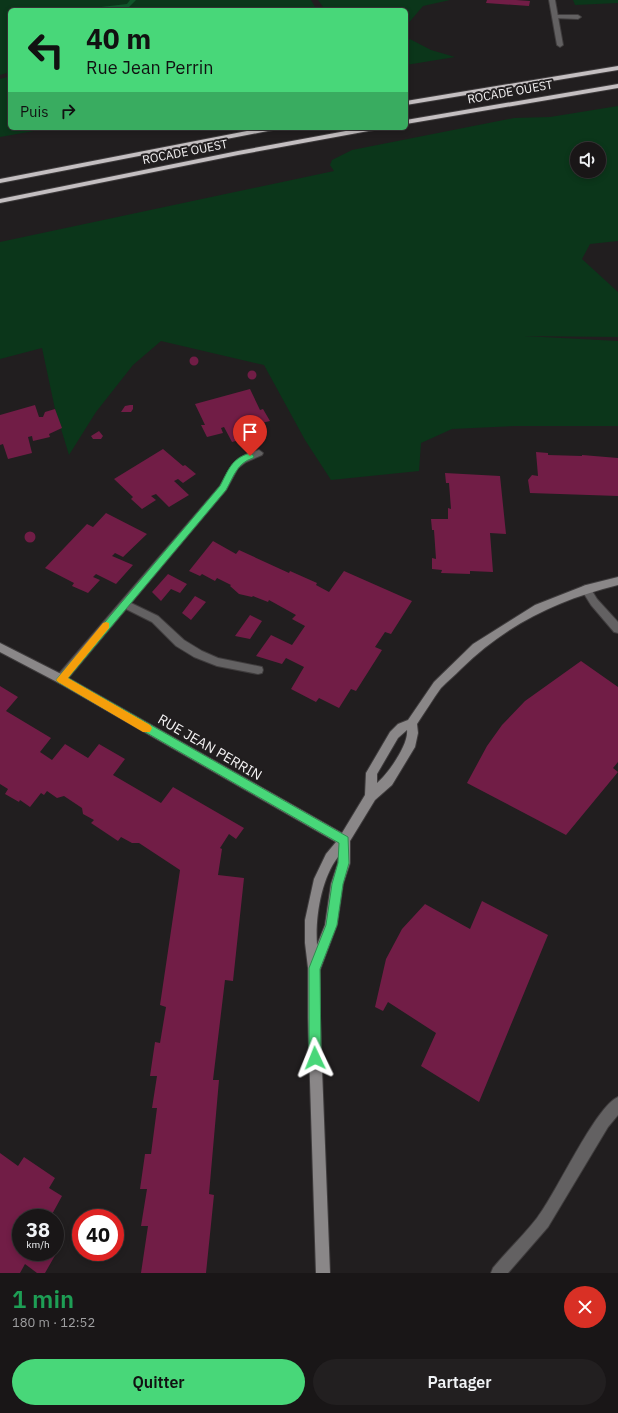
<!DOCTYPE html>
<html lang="fr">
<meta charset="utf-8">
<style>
:root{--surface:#191617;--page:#221f20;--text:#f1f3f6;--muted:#9f9fa1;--line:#373536;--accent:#48d779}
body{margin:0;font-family:"IBM Plex Sans",sans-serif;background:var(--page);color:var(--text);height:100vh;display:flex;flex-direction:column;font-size:15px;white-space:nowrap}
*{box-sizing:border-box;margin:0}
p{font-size:13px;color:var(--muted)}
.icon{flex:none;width:22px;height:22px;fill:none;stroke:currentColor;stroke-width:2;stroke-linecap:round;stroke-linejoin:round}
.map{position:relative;height:1273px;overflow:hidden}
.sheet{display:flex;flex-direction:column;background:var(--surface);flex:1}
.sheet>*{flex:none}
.top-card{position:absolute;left:8px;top:8px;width:400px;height:122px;border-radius:6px;box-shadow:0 2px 6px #0003,0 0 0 1px var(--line);background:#48d779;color:#111;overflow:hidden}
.controls{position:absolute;left:570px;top:142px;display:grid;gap:8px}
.controls a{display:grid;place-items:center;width:36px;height:36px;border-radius:50%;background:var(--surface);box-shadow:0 2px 6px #0003,0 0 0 1px var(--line);font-size:20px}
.speed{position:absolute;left:12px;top:1209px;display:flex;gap:8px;font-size:20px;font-weight:700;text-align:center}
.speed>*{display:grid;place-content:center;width:52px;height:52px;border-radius:50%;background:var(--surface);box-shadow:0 2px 6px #0003,0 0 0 1px var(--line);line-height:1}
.speed small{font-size:10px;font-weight:400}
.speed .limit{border:6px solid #d22;background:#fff;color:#111}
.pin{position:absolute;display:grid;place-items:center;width:34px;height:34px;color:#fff;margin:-41px -17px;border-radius:50% 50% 50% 0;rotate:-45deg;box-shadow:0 0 4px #0007}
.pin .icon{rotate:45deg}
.me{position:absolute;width:44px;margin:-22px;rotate:358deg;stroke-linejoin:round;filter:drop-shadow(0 0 3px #0008)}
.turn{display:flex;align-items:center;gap:14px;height:84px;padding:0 12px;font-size:18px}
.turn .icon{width:52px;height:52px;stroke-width:2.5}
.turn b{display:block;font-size:28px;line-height:34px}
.then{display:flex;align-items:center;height:38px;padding:0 12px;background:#0003;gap:8px;font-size:15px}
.round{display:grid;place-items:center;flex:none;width:42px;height:42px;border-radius:21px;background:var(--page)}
.overview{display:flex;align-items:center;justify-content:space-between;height:68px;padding:0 12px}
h1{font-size:24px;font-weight:600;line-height:30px;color:#1e9e55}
.action{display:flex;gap:8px;margin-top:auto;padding:8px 12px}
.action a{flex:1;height:46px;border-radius:24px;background:var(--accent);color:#111;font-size:16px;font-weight:600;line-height:46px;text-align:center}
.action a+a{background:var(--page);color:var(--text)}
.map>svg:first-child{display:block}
.green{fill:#0b361a;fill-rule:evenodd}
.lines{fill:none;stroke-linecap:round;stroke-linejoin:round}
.stream{fill:#0f5529;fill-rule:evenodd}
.building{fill:#711d46}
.lane-casing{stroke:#3f3c3d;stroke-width:2}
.street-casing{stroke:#3f3c3d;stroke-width:2}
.secondary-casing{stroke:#3f3c3d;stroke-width:2}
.highway-casing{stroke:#3f3c3d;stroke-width:2}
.lane{fill:#636162;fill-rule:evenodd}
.street{fill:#636162;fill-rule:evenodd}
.secondary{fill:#8a8788;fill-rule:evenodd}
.highway{fill:#c4bfc1;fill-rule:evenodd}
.route{fill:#48d779;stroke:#2f8c4f}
.slow{fill:#f59e0b}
.labels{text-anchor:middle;stroke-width:4;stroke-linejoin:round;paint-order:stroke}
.far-street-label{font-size:12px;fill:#f4f2f3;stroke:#211e1f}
.street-label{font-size:14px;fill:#f4f2f3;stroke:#211e1f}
</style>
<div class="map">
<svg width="618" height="1273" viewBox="0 0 618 1273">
<rect width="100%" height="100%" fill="#211e1f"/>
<path class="green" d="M0 0H311L317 10H10V72L0 75Z
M318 0H450L423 6 406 26V10H325Z
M573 0H618V3L575 5Z
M406 37 431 50 455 57 406 65Z
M10 76V128H51L0 137V79Z
M618 106V241L590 244 582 259 618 292V337L524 336 618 341V426H515L452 429 421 443 419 471 331 480 305 440 264 365 161 341 133 365 96 412 69 455 55 409 42 348 0 359V242L334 171 330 165 332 160 352 150 514 118 550 117ZM577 149H599V171H577Z"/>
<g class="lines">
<path class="stream" d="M130 0H136L129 7 75 10 127 4Z"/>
</g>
<path class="building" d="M487 0H516L530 1 529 6 486 3Z
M189.5 361a4.5 4.5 0 1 1 9 0a4.5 4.5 0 1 1-9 0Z
M247.5 375a4.5 4.5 0 1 1 9 0a4.5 4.5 0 1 1-9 0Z
M250 389 260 410 263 409 270 421 253 425 251 420 246 421 254 436 232 442 224 427 221 428 223 433 207 437 201 425H205L195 404Z
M35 405 39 417H43L45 412 55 409 62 428 49 434 50 437 33 441 32 436 28 437 32 453 8 459 3 444 0 445V415Z
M130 405H133V409L131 412H121L125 406Z
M99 431 103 436 101 439H93L91 436Z
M163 449 183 466 185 465 196 474 183 483 178 479 174 481 189 495 169 507 156 494 151 496 156 500 142 509 131 499 133 497 114 479Z
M536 452 548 453V455L582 456V455L618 458V496L530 493 528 480 532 475 538 476Z
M445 473 500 476 506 534 490 533 493 572 470 571V574L441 573 442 570 432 569V558L436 559 434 530H432L431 519H448V508L451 509 449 483H446Z
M106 513 147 534 123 557 115 553 112 556 133 565 116 584 96 574 93 577 100 580 88 593 72 586 74 583 45 568 87 524 93 527Z
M24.5 537a5.5 5.5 0 1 1 11 0a5.5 5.5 0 1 1-11 0Z
M213 541 236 554 239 550 289 573 290 571 317 583 316 585 329 592 344 571 412 601 391 634 385 632 375 647 382 650 356 691 351 689 339 708 319 698 316 702 291 689 304 667 286 658 282 664 256 656 271 635 292 645 305 626 292 619 296 615 269 600 268 602 253 596 252 597 239 594 230 586 231 585 217 578 215 581 202 574 200 576 189 571Z
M168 574 187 584 180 593 171 589 161 601 152 592Z
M195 596 206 602 191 620 182 613Z
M250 615 262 621 250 639 235 636Z
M581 661 618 687V762L613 768 618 772 566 835 467 783 487 746 502 725 525 701Z
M0 686 18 697 6 711 51 738 40 752 52 760 65 744 88 758 99 744 125 759 113 775 161 803 173 787 244 828 236 839 229 834 220 848 222 849 218 875 244 878 233 981 225 980 213 1080H219L209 1194 214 1195 206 1273H141L148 1226H141L147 1189H140L145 1154H151L157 1108H152L157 1076H150L155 1042 160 1043 166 1007 160 1005 180 870 139 843H132L121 837 118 841 91 823 94 820 83 814 82 808 64 796 57 798 47 791 44 795 41 793 30 807 20 800 19 802 5 794 8 789 0 784Z
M482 901 548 935 479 1102 421 1066 436 1033 388 1002 383 1011 375 1007 386 959 402 929 425 904 470 929Z
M0 1153 18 1166 24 1157 55 1178 49 1188 62 1196 50 1218H21V1252H55V1241L61 1245 45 1273H37L25 1264 20 1273H0Z"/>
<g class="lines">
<g class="lane-casing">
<path id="lane" d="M555 15H578L581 17 578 19 553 18V16Z
M586 585 589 586 597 599 618 622V633L614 632 591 605 581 589 583 586Z
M618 1097V1115L608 1127 548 1227 508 1273H491L493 1268C507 1251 524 1235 537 1218 556 1194 595 1107 618 1097Z"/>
</g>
<g class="street-casing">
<path id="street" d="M549 0H555L563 45 560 47 557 45Z
M259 450 263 453 262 455 246 462 238 468 226 490 131 603 158 616 184 640 202 651 218 658 262 667 263 670 262 673 258 674 217 666 194 657 176 646 152 622 126 609 65 682 61 684 57 682 56 679 57 676 220 486C233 464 232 458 259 450Z"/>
</g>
<g class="secondary-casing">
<path id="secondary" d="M618 577V585C557 600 506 625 461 669 455 675 447 682 441 688 433 699 425 712 417 724L418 733 415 747 392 785 375 800 350 841V863L343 884 337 925 320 970V1018L330 1273H316L308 1018V968L305 943V920L314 879 326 854 336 842 57 682 0 652V643L65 676 342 833 365 795 366 773 390 732 398 724 408 720 434 682 473 644 535 605 586 585ZM407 730C409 744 388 774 377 783V774L398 738ZM338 857V863L331 884 325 925 317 945C315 918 321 879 338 857Z"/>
</g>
<g class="highway-casing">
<path id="highway" d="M618 66V70L406 105V101Z
M618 84V88L406 124V120Z
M262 128H277L273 130 0 183V179Z
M362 128H378L374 130 238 155 0 203V199L238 151Z"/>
</g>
<use href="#lane" class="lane"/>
<use href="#street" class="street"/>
<use href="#secondary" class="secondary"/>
<use href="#highway" class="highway"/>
</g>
<path class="route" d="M250 453 254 456 253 458C237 463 234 476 226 490L68 678 348 837 349 863 343 884 337 925 320 969 321 1058 319 1062 315 1064 311 1062 309 1058V968L326 925 332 884 338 863 339 843 58 682 56 680 220 486C229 469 231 459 250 453Z"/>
<path class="slow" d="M106 622 109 623V628L68 678 150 725 152 728 150 732H143L58 682 56 680 103 623Z"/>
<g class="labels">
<g class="far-street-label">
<text transform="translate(510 92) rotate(-10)" y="4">ROCADE OUEST</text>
<text transform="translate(185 152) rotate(-11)" y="4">ROCADE OUEST</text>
</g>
<g class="street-label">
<text transform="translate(210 747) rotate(30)" y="5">RUE JEAN PERRIN</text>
</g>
</g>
</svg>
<div class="controls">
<a><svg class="icon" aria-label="sound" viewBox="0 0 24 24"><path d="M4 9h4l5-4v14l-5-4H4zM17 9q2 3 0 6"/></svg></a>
</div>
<div class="speed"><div>38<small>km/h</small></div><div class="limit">40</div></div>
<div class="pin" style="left:250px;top:456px;background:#d93025"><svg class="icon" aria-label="arrive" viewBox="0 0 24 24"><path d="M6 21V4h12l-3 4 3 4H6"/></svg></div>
<svg class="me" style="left:315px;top:1058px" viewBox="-20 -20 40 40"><path d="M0-17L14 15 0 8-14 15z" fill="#48d779" stroke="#fff" stroke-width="4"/></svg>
<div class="top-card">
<div class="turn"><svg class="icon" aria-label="left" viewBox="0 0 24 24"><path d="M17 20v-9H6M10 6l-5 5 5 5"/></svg><div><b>40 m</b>Rue Jean Perrin</div></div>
<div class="then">Puis<svg class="icon" aria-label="right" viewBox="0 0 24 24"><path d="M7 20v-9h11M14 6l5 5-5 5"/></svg></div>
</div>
</div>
<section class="sheet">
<div class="overview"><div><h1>1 min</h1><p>180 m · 12:52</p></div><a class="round" style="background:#d93025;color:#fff"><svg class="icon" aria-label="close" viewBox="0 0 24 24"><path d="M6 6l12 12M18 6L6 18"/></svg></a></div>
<div class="action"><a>Quitter</a><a>Partager</a></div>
</section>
